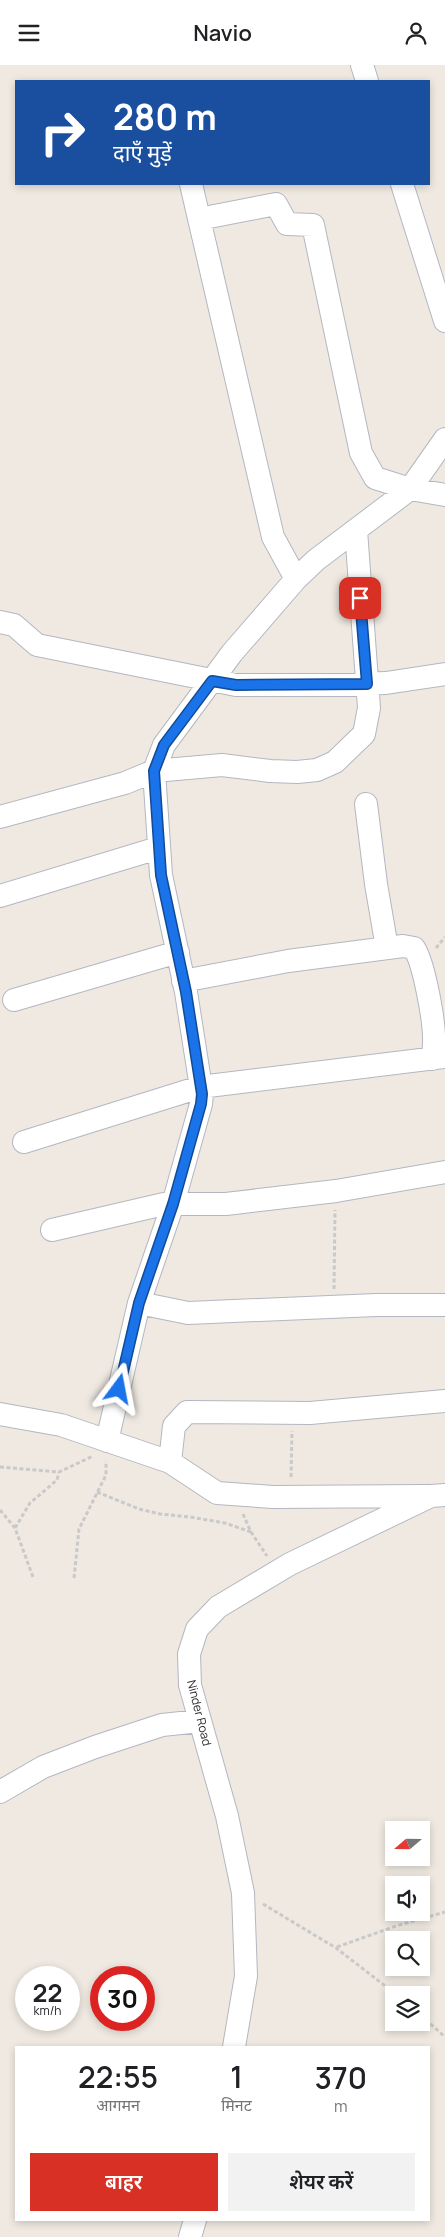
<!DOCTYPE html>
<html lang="hi">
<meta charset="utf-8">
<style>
:root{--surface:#fff;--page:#f2f2f2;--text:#202124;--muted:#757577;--accent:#d93025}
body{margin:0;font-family:Manrope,"Noto Sans Devanagari",sans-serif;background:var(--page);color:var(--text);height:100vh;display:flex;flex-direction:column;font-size:19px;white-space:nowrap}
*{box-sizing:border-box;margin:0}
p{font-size:16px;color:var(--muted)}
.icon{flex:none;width:28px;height:28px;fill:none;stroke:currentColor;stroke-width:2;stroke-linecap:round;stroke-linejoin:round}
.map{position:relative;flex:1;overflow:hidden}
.panel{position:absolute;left:15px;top:1981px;width:415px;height:175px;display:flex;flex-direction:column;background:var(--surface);border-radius:0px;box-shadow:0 2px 8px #0003}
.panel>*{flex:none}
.top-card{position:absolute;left:15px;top:15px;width:415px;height:105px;border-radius:0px;box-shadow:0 2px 8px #0003;background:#1a4fa0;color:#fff;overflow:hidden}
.needle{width:32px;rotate:250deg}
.buttons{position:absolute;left:385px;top:1756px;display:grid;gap:10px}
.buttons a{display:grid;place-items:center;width:45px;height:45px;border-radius:0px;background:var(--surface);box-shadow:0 2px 8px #0003;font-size:25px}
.speed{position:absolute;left:15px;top:1901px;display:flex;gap:10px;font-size:25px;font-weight:700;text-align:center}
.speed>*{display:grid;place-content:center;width:65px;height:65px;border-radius:50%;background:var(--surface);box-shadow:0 2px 8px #0003;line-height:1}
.speed small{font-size:12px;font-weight:400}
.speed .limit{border:8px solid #d22;background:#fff;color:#111}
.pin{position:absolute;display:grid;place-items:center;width:42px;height:42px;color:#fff;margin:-21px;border-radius:10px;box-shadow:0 2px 8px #0006}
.me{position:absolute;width:55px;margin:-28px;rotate:13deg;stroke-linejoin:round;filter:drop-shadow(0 0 4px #0008)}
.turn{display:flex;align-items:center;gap:18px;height:105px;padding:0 15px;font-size:22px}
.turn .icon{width:65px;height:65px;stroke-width:2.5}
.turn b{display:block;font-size:35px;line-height:42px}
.eta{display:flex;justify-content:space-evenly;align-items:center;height:85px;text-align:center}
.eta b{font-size:30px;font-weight:600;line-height:35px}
.action{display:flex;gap:10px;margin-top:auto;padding:10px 15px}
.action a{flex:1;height:58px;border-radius:0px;background:var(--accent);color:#fff;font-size:20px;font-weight:600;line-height:58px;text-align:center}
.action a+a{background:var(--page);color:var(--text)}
header{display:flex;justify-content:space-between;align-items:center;height:65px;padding:0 15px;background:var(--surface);font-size:22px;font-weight:600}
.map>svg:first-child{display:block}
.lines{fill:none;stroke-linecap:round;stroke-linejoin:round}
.minor-casing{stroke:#b4b7c1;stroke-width:24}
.path{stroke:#c9c9c9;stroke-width:3;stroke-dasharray:4 2.5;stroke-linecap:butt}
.minor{stroke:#fff;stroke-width:22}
.route-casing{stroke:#114b97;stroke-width:12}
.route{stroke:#1a73e8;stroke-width:9}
.labels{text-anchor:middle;stroke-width:4;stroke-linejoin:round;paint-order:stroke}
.street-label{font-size:12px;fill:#2e2e2e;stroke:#fff}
</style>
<header><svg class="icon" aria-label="menu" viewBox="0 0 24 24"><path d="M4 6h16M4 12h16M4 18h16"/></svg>Navio<svg class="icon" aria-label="person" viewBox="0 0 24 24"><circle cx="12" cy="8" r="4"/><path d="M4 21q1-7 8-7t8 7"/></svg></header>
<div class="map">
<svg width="445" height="2172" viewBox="0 0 445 2172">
<rect width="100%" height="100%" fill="#efe9e1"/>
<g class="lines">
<g class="minor-casing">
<path id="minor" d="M362 0 367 16
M191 119 273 472 296 514
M402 119 445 256
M199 154 276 139 287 159 313 160 361 388 375 413 410 424 445 430
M0 557 14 560 37 580 236 620H332L386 618 445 609
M366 739 376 819 387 883
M0 752 125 718 154 706 222 700 270 706 297 707 317 705 335 697 364 669 369 643 356 465
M0 831 158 783
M183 916 288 896 403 881 414 883C424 898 435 958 434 978 434 983 433 989 432 994
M14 935 178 887
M24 1077 200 1022 445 992
M52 1165 164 1139H226L336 1126 445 1107
M139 1238 188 1248 376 1240H445
M0 1349 61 1360 170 1397 217 1428 273 1432 425 1431
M107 1376 139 1238 173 1139 201 1039 202 1029 186 927 161 810 154 706 164 680 232 588 296 514 316 495 410 424 445 374
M170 1397 174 1361 187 1347 310 1348 445 1336
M0 1727 43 1702 95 1682 162 1660 200 1656
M234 1982 246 1911 243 1828 227 1751 190 1620 189 1589 197 1564 218 1542 290 1499 431 1431 445 1430
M190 2172 195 2155"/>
</g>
<path class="path" d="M436 883 445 872
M334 1224 335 1145
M0 1402 59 1407 93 1391
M291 1412 292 1366
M97 1427 139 1444 160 1449 190 1452 225 1458 251 1467
M0 1445 15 1463 33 1512
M243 1449 251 1467 267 1491
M15 1463 30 1438 57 1415 59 1407
M74 1513 79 1464 106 1410V1396
M263 1839 336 1883 397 1930
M337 1882 396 1861 445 1847
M421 1950 445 1972"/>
<use href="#minor" class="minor"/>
</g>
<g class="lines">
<g class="route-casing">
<path id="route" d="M119 1324 139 1238 173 1139 201 1039 202 1029 186 927 161 810 154 706 164 680 212 616 236 620 367 619 360 533"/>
</g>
<use href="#route" class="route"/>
</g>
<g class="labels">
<g class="street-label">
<text transform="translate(199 1648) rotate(76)" y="4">Ninder Road</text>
</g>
</g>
</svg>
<div class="buttons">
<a><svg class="needle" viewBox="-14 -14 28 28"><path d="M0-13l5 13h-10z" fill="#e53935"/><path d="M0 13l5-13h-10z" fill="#757577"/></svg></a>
<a><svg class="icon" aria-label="sound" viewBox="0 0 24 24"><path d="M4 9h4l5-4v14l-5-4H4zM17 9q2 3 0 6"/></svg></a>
<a><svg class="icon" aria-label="search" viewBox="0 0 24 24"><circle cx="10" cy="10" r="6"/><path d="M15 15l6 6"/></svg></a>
<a><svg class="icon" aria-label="layers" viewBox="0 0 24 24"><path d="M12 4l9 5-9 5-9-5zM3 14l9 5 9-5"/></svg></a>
</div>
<div class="speed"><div>22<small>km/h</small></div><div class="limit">30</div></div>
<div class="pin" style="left:360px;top:533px;background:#d93025"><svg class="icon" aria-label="arrive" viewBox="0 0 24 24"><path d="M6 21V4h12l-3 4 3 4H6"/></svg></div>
<svg class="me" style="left:119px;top:1324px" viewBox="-20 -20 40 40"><path d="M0-17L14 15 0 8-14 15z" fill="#1a73e8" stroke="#fff" stroke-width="4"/></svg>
<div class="top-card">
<div class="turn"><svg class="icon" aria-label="right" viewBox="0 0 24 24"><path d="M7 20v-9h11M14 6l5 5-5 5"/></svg><div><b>280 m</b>दाएँ मुड़ें</div></div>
</div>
<section class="panel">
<div class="eta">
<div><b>22:55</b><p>आगमन</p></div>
<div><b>1</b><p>मिनट</p></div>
<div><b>370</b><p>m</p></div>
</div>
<div class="action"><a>बाहर</a><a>शेयर करें</a></div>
</section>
</div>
